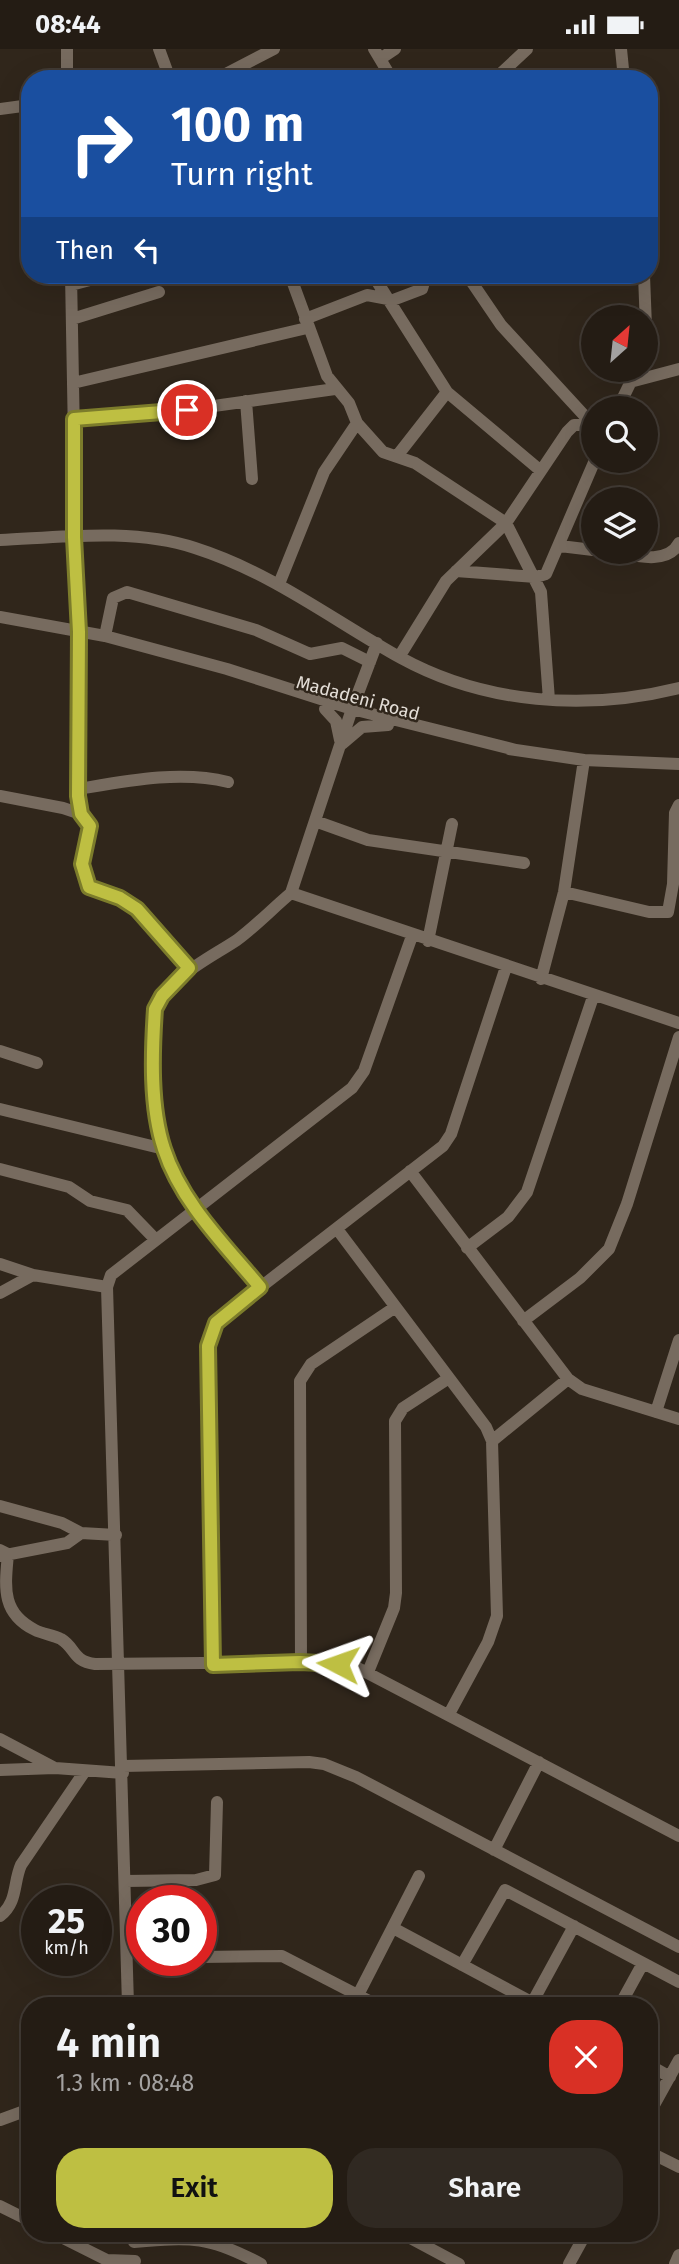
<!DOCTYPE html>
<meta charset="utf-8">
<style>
:root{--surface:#241c14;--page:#302922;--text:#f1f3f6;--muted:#a3a1a0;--line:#413a34;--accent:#bebf42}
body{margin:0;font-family:"Fira Sans",sans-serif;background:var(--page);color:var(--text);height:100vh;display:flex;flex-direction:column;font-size:26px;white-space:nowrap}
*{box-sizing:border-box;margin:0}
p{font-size:23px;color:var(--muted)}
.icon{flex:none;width:38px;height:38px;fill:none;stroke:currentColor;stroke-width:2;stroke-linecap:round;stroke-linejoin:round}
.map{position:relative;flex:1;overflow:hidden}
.sheet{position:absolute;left:21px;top:1948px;width:637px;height:245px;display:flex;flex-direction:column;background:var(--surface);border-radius:28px;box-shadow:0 7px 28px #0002,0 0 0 2px var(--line)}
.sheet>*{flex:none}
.hud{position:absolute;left:21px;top:21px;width:637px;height:214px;border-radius:28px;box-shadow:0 7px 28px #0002,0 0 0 2px var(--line);background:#1a4fa0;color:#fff;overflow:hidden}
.needle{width:46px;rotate:27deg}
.fabs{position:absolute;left:581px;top:256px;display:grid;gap:14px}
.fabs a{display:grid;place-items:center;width:77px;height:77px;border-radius:50%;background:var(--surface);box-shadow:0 7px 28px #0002,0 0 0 2px var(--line);font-size:35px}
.speed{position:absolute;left:21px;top:1836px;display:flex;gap:14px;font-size:35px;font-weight:700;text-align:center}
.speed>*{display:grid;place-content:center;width:91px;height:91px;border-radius:50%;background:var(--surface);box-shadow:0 7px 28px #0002,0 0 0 2px var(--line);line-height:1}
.speed small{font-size:18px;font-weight:400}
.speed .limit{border:10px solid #d22;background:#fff;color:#111}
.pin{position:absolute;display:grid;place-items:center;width:60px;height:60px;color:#fff;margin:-30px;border:4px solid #fff;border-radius:50%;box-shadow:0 2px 7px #0007}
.me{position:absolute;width:77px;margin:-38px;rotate:274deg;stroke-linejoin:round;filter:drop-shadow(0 0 5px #0008)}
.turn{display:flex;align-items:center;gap:24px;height:147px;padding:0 35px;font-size:32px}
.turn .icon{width:91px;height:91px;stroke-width:2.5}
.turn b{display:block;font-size:49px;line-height:60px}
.then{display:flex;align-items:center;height:66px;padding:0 35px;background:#0003;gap:14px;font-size:26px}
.round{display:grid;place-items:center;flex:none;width:74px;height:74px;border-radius:28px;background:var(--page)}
.summary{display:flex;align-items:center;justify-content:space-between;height:119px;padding:0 35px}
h1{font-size:42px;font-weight:600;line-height:52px}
.button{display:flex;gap:14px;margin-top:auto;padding:14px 35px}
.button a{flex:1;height:80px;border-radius:28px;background:var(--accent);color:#111;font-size:28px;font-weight:600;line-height:80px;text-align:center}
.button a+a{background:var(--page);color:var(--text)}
.status{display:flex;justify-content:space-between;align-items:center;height:49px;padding:0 35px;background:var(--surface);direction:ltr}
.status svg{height:19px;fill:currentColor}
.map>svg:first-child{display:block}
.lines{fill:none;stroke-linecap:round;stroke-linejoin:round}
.minor{stroke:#776b5f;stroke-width:12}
.route-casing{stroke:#7c7c2b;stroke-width:18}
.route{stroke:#bebf42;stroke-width:12}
.labels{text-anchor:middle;stroke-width:5;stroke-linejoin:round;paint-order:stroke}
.street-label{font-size:18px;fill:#e3ddd6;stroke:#30261b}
</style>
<div class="status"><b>08:44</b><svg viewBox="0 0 49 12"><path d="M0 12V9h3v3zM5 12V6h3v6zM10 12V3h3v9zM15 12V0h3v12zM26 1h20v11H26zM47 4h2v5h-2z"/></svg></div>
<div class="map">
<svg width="679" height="2215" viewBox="0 0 679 2215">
<rect width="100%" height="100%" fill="#30261b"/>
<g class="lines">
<path class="minor" d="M159 0 170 30
M374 0 392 30
M621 0 624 30
M380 10 395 0
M67 30V0
M216 30 274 0
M495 30 527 0
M0 60 30 56
M71 226 81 765
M373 226 388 250 393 251 422 240 424 233 420 226
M467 226 501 276 593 376
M644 226 646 278
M71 236 109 226
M72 270 159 243
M305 270 367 246 388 250 447 343 541 422
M630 333 679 320
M73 334 307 279
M246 352 252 430
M618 359 637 320
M74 371 178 362 335 340
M357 374 383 403 415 414 506 474 541 543 549 651
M397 407 447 343
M0 491C63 488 134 479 195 499 273 524 331 570 401 609 485 655 586 662 679 639
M560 497 593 501
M608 502C629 505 667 518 679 494
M456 522 536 528 546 525 595 411
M279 535 324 423 357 374 349 354 327 327 290 226
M0 568 105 587 227 620 352 660 516 701
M105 587 113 549 127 543 256 581 310 605 342 599 370 613
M377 594 352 660 291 844 679 974
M399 608 446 532 506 474 567 383 574 376H593
M325 660 336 672 340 691
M342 695 362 678 388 676
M509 700 584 711 679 715
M79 740C126 732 180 721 228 733
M0 747 63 759 84 766 90 777C86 795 76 818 87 835 95 847 115 846 126 852 152 867 170 896 189 920
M315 772 368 791 524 814
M564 843 649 863H668L673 835 675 764 679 756
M428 892 452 775
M541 930 564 843 584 711
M0 1002 37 1014
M0 1060 164 1100
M0 1120 69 1138 90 1152 127 1161 156 1191
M410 1122 568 1330 582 1340 679 1370
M337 1180 486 1378 492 1392 497 1567 488 1593 449 1665
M467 1199 508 1168 527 1143 593 948
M0 1215 33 1226 107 1238
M259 1238C225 1196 181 1153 164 1100 150 1058 152 1004 155 960 174 925 205 912 237 891 256 877 273 859 291 844
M0 1244 33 1226
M523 1272 580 1229 609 1200 627 1155 679 988
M656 1363 679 1291
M492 1392 568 1330
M0 1457 62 1474 81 1484 116 1486
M0 1501 8 1505C5 1538 1 1564 35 1581 43 1585 53 1586 61 1590 76 1599 72 1612 95 1615L301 1613 354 1617 679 1787
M0 1507 67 1494 81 1484
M301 1613 300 1332 311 1315 394 1259
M213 1616 207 1297 211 1282 222 1268 443 1097 451 1085 506 918
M368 1623 394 1559 396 1544 395 1372 403 1359 449 1329
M0 1690 55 1719
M123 1717 309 1713 324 1715 356 1728 679 1898
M0 1721 55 1719 123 1724
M494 1801 539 1713
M125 1832 196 1831 215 1826 217 1753
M0 1867C18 1853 13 1834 21 1816L85 1722
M393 1879 537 1956
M201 1908 282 1907 377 1956
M462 1916 505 1841 679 1933
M358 1946 419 1827
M532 1954 574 1877
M128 1956 107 1238 111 1226 352 1039 364 1022 412 887
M620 1956 642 1916
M649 2016 670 2028
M649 2065 679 2011
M0 2071 30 2060
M649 2103 679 2118
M0 2157 30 2172
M53 2184 107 2211 135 2212
M401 2184 459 2215
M134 2193C192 2188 209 2187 261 2215
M569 2215 586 2184
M675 2215 679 2206"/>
</g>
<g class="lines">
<g class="route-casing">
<path id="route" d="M187 361 74 370V488L79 583 78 747 81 765 90 777 82 815 89 838 120 849 137 860 189 919 162 947 155 960C152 1004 150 1058 164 1100 181 1153 225 1196 260 1238L216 1274 208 1297 213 1616 300 1613 338 1615"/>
</g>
<use href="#route" class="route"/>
</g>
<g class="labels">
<g class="street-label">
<text transform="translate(358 649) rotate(15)" y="6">Madadeni Road</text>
</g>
</g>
</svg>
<div class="fabs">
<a><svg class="needle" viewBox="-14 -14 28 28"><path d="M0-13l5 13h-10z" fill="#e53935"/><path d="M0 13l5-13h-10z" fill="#a3a1a0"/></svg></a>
<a><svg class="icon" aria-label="search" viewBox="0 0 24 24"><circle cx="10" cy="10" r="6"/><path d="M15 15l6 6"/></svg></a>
<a><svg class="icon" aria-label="layers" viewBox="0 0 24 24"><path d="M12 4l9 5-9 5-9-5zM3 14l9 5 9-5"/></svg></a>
</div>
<div class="speed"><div>25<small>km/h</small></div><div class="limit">30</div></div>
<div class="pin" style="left:187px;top:361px;background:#d93025"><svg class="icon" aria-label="arrive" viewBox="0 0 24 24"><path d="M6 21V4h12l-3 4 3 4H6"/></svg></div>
<svg class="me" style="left:338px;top:1615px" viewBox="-20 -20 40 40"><path d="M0-17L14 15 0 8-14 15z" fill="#bebf42" stroke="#fff" stroke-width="4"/></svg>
<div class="hud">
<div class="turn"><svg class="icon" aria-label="right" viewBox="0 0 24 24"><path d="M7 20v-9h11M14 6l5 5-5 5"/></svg><div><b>100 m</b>Turn right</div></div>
<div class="then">Then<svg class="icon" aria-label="left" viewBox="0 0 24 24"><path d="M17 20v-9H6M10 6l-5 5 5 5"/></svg></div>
</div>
<section class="sheet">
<div class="summary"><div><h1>4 min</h1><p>1.3 km · 08:48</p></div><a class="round" style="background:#d93025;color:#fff"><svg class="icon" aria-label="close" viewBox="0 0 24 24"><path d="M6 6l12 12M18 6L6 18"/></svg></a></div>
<div class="button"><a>Exit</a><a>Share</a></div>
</section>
</div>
